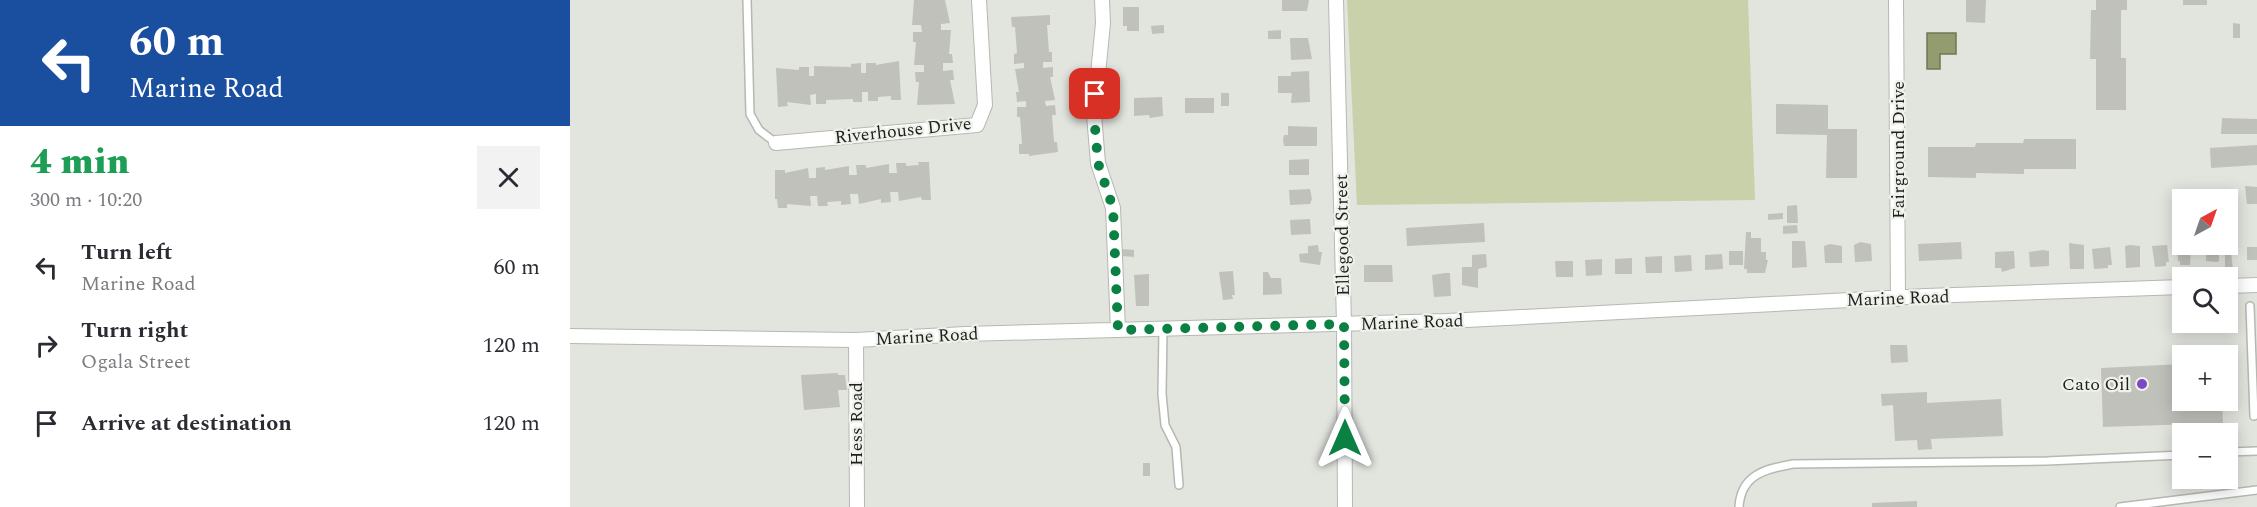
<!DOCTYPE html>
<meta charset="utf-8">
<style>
:root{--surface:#fff;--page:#f2f2f3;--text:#2b2b33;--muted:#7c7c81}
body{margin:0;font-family:Spectral,serif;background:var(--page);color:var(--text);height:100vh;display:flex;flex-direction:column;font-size:22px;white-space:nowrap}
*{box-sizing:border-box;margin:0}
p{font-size:20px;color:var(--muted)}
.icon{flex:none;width:33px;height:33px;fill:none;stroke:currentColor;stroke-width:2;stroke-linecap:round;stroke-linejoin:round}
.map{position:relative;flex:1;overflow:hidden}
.details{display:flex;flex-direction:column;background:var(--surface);width:570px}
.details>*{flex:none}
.top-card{background:#1a4fa0;color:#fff;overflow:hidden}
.needle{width:39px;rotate:40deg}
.controls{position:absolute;left:1602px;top:189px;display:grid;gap:12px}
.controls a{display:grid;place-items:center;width:66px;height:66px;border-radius:0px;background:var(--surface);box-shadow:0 3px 15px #0003;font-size:30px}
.pin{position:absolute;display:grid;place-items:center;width:51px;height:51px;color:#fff;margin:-26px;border-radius:12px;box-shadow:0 3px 9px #0006}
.me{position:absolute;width:66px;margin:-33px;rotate:0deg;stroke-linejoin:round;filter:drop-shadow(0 0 4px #0008)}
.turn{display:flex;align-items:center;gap:21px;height:126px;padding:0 30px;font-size:27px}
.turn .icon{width:78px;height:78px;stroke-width:2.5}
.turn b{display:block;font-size:42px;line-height:51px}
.round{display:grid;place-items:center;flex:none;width:63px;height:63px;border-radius:0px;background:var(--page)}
.headline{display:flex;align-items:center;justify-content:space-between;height:102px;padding:0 30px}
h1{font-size:36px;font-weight:800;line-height:45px;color:#1e9e55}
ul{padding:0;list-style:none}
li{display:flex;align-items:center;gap:18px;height:78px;padding:0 30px}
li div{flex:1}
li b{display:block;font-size:22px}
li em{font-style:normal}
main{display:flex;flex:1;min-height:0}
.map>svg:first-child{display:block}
.green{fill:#c8d1a9}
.water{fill:#929c6e;stroke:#707756;stroke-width:1.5}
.building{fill:#c0c1bb}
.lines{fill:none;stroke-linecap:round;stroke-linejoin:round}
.service-casing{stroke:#b6b8b2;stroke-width:10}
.minor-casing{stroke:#b6b8b2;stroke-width:16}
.service{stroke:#fff;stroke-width:7}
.minor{stroke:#fff;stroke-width:14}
.route{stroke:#0b8043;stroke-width:10;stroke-dasharray:0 18}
.poi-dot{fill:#794ac3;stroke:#eff1eb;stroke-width:2}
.labels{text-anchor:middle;stroke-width:4.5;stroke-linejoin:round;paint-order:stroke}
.street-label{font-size:18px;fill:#1f201e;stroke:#eff1eb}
.poi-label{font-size:18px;fill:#1f201e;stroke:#eff1eb;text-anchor:end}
</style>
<main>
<section class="details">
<div class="top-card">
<div class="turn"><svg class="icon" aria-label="left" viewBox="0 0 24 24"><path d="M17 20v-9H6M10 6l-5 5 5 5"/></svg><div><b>60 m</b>Marine Road</div></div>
</div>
<div class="headline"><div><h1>4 min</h1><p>300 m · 10:20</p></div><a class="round"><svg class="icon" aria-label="close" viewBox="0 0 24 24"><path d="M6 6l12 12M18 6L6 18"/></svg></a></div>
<ul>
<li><svg class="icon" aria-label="left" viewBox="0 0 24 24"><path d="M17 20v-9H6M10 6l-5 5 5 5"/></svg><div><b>Turn left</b><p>Marine Road</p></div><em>60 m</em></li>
<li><svg class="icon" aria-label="right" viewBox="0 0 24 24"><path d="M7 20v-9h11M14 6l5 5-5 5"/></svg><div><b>Turn right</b><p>Ogala Street</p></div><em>120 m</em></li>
<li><svg class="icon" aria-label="arrive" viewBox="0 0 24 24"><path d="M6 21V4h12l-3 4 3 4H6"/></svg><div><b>Arrive at destination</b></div><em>120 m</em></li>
</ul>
</section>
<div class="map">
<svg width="1687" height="507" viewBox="0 0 1687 507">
<rect width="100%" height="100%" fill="#e2e4de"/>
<path class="green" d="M777 0H1178L1185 200 787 205Z"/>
<path class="water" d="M1357 33H1386V54H1370V69H1357Z"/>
<path class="building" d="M344 0H375L380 23 371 24V30H381L379 54H382L383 63H373V71L383 70 384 80H380L385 104 347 105 349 82H346L345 72H354V65H344L346 42H343V32H352L351 25H342Z
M712 0H739L737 11H712Z
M1396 0H1416L1415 23 1396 22Z
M1526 0H1557V10H1551V58H1556V110H1526V59H1520L1521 10H1526Z
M1613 0H1637V5H1613Z
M553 7H569V31H557V26H553Z
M480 15V25H477L479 52H482V62H473V68L483 67V77H480L485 100 475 101 476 106 485 105 486 115H482L484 142H487L488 152 459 156V154H449V144H452L450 117H447V107H456V101L447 102 446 92H449L445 69 454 68V63L444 64V54L447 53 445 27H442L441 17Z
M1663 23 1670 24V38H1663Z
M594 25V33L582 34 581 26Z
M711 30V39H698V31Z
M720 38H738L742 59 721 60Z
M329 61 331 100H321V96L308 97V101H298V92H292V102H283V99L256 100V104H246V94L240 95 241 105 217 102 218 106 208 107 206 68 229 70V67H239V76H244V66L281 67V64L291 63V73H296V63H306V65Z
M739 71 740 102 721 103 722 93H708V76H721V72Z
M651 93H659V106H651Z
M592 97 593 116 580 118 579 115 564 116V98Z
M615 98H644V113H615Z
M1206 104 1258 105V129H1287V178H1256L1257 135 1206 134Z
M1652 118 1687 119V134H1651Z
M718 126 747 127V146H714L713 140 714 135H718Z
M1454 139H1506V169H1454V174L1406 173V178L1358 177V147H1405L1406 143H1453Z
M1687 145V165L1641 168 1640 148Z
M739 159V175H719V160Z
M348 162H359L361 200H352L351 197 329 201 328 192H320L321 202 311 203V199L289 204 288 194H280L281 204 271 205V201L257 202 258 206H248L247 196H240L241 206 217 204V208H208L207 199H205V170H215V173L238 168 239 178H246V168L255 167V170L279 166V175H287L286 165H296V168L319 164V173H327L326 163H336V166L349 165Z
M1675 186 1687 187V204H1677Z
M740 189 742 199 740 204 720 205 719 190Z
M1227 205 1228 223H1217V206Z
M1213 213V219L1198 220V214Z
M740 219 741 234 721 235 720 220Z
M914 223 915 242 837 246 836 228Z
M1227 225 1228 233 1213 234V226Z
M1176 232H1181V238H1191V252H1196V260H1198L1195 273H1177V269H1174Z
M1222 241H1235L1237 267 1222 268Z
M1290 242 1301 244 1302 261 1285 262 1284 245Z
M1391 242 1392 259 1349 261 1348 244Z
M1499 243 1514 245V269H1500Z
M1260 244 1272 246V263H1255L1254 246Z
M1640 244H1649V261L1647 262 1636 261V252H1640Z
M748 245 749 252H752L750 265 730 262 729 254 738 253V246Z
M1560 245 1570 246V267L1556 268 1555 246Z
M1597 245 1599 262H1596V266L1585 267 1582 246Z
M1607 245H1621L1620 265H1610V261H1608Z
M1540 247 1542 265H1538V268L1524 269 1522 249Z
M1677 247H1687V260H1677Z
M552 249 564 250V257L552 256Z
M1473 250 1479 251V266L1460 267 1459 252Z
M1159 251H1173V265H1159Z
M1444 251 1445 268 1432 272 1431 268H1425V252Z
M1655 252H1661L1663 270H1655Z
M916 254 917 267 908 269V288L892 285V267H902V255Z
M1152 254 1153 269 1135 270V255Z
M1121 255 1122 271 1105 272 1104 256Z
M1092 256V273H1076L1075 257Z
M1062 258V274H1045V259Z
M1032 259V275L1016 276 1015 260Z
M985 261H1003V277H986Z
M794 265H822L823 282H794Z
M663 271 665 295H662L663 299 653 300 649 272Z
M693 272H698L701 278H711L712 294 693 295Z
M875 273H880L881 296 864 297 862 275Z
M579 274V306H566L564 275Z
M1320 345H1337L1338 362 1321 363Z
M1612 364V400H1652L1653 423 1533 427 1531 368Z
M268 373V375H275L277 390H268L270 407 234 410 231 375Z
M1357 392V403L1431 399 1433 436 1361 439 1362 449 1348 450 1347 440 1325 441 1323 405 1312 406 1311 394Z
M573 463H580V476H573Z
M1347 501V507H1302V503Z"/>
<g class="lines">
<g class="service-casing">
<path id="service" d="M177 0 180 114 189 130 206 143
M1680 306 1684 416
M593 329 592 394 595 425 606 447 609 485
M1658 452 1687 451
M1169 507C1171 474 1196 469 1223 464L1477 461 1612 455
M1550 507 1687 490"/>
</g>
<g class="minor-casing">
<path id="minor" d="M532 0 533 23 524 115 528 163 543 208 548 330
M766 0 774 324 775 507
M1326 0 1328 299
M206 143 407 125 415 105 409 0
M1658 286 1687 285
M0 336 286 340 395 334 877 321 1356 296 1612 287
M286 340 287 507"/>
</g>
<use href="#service" class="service"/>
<use href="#minor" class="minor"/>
</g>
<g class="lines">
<path class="route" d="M525 94 524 115 528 163 543 208 548 330 774 324 775 438"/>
</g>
<circle class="poi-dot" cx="1572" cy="384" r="6"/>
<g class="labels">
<g class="street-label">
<text transform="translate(333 130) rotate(-6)" y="6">Riverhouse Drive</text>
<text transform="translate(1328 150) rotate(-90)" y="6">Fairground Drive</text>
<text transform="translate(772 235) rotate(-91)" y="6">Ellegood Street</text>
<text transform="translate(1328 298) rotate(-2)" y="6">Marine Road</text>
<text transform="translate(842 322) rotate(-2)" y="6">Marine Road</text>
<text transform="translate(357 336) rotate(-3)" y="6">Marine Road</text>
<text transform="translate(286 424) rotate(-90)" y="6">Hess Road</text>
</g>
<g class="poi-label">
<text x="1560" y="390">Cato Oil</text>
</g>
</g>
</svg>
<div class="controls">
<a><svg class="needle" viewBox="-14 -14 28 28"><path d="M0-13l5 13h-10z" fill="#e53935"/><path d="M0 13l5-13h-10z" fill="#7c7c81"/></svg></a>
<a><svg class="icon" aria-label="search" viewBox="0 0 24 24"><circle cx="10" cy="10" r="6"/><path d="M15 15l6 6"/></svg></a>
<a>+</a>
<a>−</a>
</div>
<div class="pin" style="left:525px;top:94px;background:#d93025"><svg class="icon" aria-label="arrive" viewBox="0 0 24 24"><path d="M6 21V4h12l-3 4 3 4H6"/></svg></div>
<svg class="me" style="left:775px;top:438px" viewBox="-20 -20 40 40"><path d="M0-17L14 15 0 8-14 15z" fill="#0b8043" stroke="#fff" stroke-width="4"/></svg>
</div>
</main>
